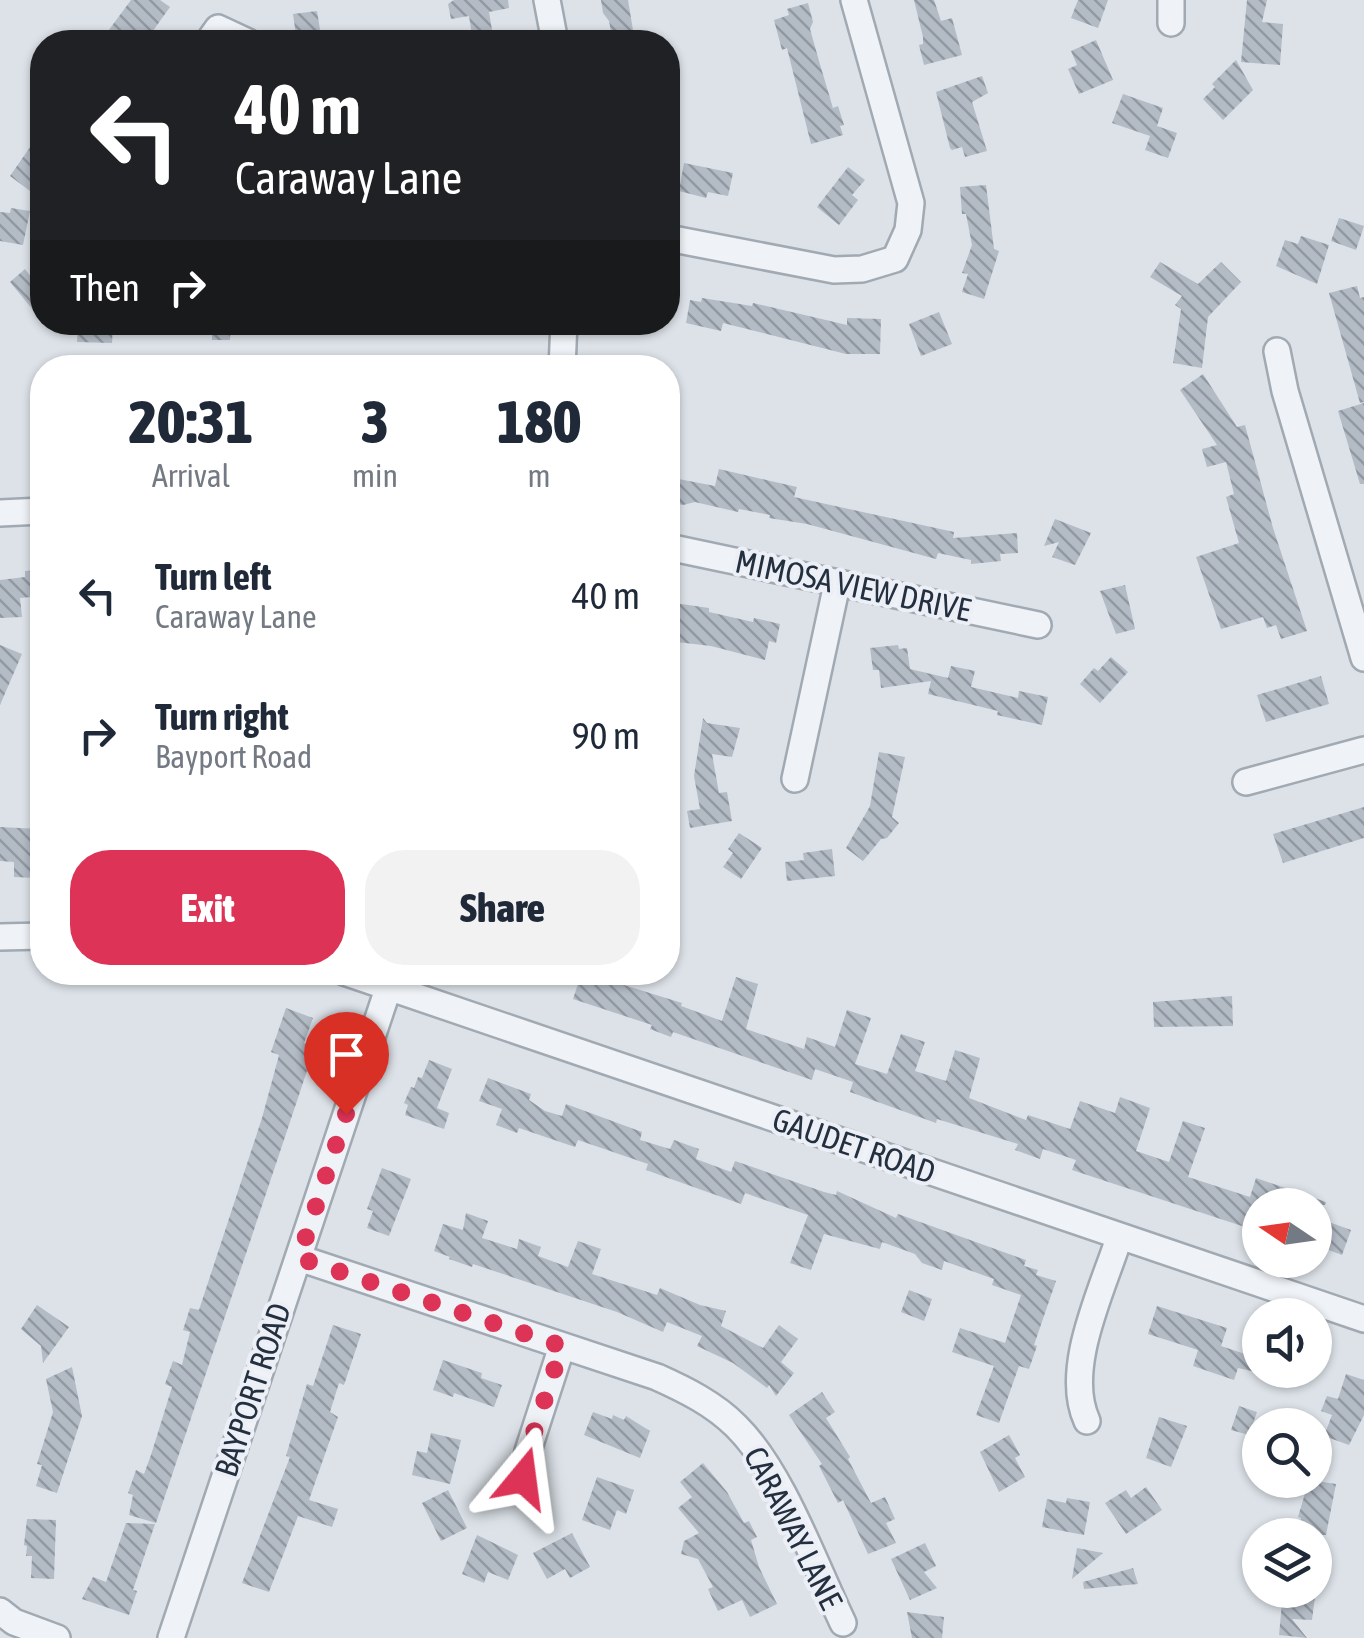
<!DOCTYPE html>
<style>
:root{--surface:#fff;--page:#f2f2f3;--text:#1f2937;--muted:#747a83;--accent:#dc3356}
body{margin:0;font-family:"Asap Condensed",sans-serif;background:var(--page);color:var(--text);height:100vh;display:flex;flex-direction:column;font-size:38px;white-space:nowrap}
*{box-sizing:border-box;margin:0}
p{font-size:32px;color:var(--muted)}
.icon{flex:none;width:55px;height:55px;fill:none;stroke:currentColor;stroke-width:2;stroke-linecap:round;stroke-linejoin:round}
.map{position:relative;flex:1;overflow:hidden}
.side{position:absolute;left:30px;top:355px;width:650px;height:630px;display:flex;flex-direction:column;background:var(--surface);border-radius:40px;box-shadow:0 2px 8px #0004}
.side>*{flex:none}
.banner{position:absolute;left:30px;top:30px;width:650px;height:305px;border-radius:40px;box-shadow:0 2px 8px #0004;background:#202124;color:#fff;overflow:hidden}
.needle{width:65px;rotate:283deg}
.fabs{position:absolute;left:1242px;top:1188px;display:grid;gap:20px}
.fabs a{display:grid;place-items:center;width:90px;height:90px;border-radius:50%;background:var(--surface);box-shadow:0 2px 8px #0004;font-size:50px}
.pin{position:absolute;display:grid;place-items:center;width:85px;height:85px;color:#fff;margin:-102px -42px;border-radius:50% 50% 50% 0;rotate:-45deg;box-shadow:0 0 10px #0007}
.pin .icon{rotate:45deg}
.me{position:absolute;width:110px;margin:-55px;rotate:16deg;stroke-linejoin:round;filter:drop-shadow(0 0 8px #0008)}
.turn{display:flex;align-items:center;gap:35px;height:210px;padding:0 40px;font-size:45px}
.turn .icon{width:130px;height:130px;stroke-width:2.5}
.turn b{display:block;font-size:70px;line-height:85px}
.then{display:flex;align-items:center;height:95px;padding:0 40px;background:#0003;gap:20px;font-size:38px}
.eta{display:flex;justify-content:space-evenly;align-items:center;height:170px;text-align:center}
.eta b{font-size:60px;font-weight:800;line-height:70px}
.action{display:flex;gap:20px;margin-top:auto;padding:20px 40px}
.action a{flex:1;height:115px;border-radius:40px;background:var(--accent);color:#fff;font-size:40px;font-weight:800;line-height:115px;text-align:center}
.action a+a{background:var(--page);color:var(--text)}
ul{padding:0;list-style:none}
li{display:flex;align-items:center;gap:30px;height:140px;padding:0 40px}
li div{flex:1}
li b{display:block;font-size:38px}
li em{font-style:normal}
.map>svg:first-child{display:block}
.building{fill:url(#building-back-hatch)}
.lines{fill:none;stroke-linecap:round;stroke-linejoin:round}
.minor-casing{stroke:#a1a9b2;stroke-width:30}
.minor{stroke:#eff2f6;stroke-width:25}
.route{stroke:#dc3356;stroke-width:18;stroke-dasharray:0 32.4}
.labels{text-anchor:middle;stroke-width:8;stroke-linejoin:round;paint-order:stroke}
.street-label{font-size:32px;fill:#243040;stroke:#ecf0f6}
</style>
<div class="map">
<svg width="1364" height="1638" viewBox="0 0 1364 1638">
<defs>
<pattern id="building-back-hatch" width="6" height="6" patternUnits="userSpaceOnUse" patternTransform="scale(2.5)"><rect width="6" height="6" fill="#b3bbc5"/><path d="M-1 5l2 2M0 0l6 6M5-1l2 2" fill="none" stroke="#9198a1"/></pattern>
</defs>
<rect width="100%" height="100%" fill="#dce2e8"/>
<path class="building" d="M131 0H160L170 7 145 42H100Z
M454 0H508L509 8 489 12 494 42H473L469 16 451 19 448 4Z
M601 0H628L635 42H613L609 21 603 13Z
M914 0H934L941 21 952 18 962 55 924 65 919 45 923 44V37Z
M1078 0H1108L1098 28 1071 18Z
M1247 0H1267L1262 22 1283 24 1280 65 1241 62Z
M808 3 813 22 810 29 819 61 833 108 838 106 844 125 840 126 843 135 811 144 787 48 782 50 774 20 789 15 787 9Z
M317 11 322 42H297L293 14Z
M1096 40 1113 80 1079 94 1068 69 1077 65 1071 51Z
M1236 60 1253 90 1223 120 1203 99 1215 87 1212 84Z
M982 76 988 93 972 102 987 151 965 157 962 147 952 150 950 148 936 92Z
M1123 94 1163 108 1157 126 1177 133 1168 158 1145 150 1150 136 1112 123Z
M42 130V200L10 176Z
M684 163 733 173 728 196 708 192 706 198 679 191Z
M848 167 865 180 852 195 858 200 839 225 817 207Z
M986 185 994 249 999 251 984 299 962 292 968 274 962 273 972 245 966 214H962L960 187Z
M11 208 30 211 23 245 0 241V212L10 213Z
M1339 218 1364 226 1356 250 1331 241Z
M1301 236 1329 245 1317 284 1276 266 1285 240 1298 244Z
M1160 262 1198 284 1221 262 1241 282 1208 317 1202 368 1173 363 1181 309 1175 305 1182 296 1150 277Z
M25 269 42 291V321L10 282Z
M1357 286 1360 298 1364 297V402L1360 403 1329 293Z
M702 298 752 306 753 303 847 325V318L881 319 880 354H846L723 323 721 331 686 323 690 300 701 302Z
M939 312 952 344 921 356 909 324Z
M78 322H113L112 343 77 342Z
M212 322H231L230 340H212Z
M1203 374 1237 427 1245 425 1273 528 1307 631 1281 639 1276 625 1267 628 1263 617 1221 629 1196 557 1239 543 1226 497 1234 494 1226 462 1207 467 1202 449 1217 445 1180 390Z
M1364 403V484H1360L1338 411Z
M719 469 797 487 794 497 954 532 953 538 1017 533 1018 553 1000 554 1001 561 971 564V560L938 553 936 559 807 524 769 518 770 515 739 509 738 512 695 502 683 505 668 502V477L715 486Z
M1055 519 1091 533 1075 565 1052 557 1059 542 1044 546Z
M42 570V596L20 598 22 617 0 618V580L25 577V571Z
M1125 585 1135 629 1116 634 1100 591Z
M668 602 709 608V612L753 622 754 618 780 624 776 643 769 641 765 660 711 646 668 641Z
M0 645 22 654 0 705Z
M898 645 899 649 907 648 910 669 948 678 951 666 975 671 971 687 1018 698 1019 691 1048 697 1042 725 997 715 998 711 928 694 931 681 881 688 879 670H873L870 648Z
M1111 657 1128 672 1100 703 1080 684 1094 668 1098 671Z
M1321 676 1329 704 1266 722 1257 695Z
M703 718 707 723 740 728 732 757 712 754 719 793 727 792 732 821 690 828 687 811 700 809 694 776Z
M879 752 905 757 892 817 899 823 887 838 881 839 863 861 846 848 870 806Z
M1364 807V838L1283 863 1273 834Z
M0 827 40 829 37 878 14 877V862L0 861Z
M739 833 762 848 741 879 723 867 733 853 728 849Z
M832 849 835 876 787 881 785 862 804 860 803 853Z
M582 972 682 1003 681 1006 722 1021 736 977 758 984 746 1029 804 1049 807 1037 835 1047 847 1010 871 1018 855 1064 887 1074 901 1034 925 1042 915 1071 946 1081 955 1050 980 1058 969 1098 1026 1120 1028 1115 1070 1129 1080 1101 1115 1113 1120 1097 1150 1108 1136 1151 1169 1162 1183 1121 1205 1128 1188 1177 1250 1197 1256 1178 1326 1202 1325 1205H1260V1232L1072 1170 1076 1160 1043 1149 1040 1159 1015 1150 1018 1144 937 1119 936 1123 850 1092 853 1082 815 1069 812 1080 673 1032 671 1037 650 1029 652 1025 573 999Z
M1232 996 1233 1026 1154 1027 1153 1002Z
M286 1008 313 1018 304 1043 315 1047 156 1523 129 1515 133 1495 128 1493 136 1470 144 1474 151 1455 172 1387 165 1384 173 1361 182 1365 190 1332 183 1330 190 1308 199 1310 262 1118 279 1055 271 1052Z
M429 1060 452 1069 437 1108 449 1113 444 1129 405 1115 408 1105 404 1103 411 1087 414 1088 418 1077 422 1078Z
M488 1078 531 1094 529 1100 545 1111 562 1116 566 1104 642 1132 640 1140 670 1149 674 1140 699 1149 696 1159 731 1172 735 1161 824 1192 836 1195 837 1191 896 1218 898 1214 1026 1260 1024 1266 1038 1270 1036 1275 1056 1281 1034 1345 1037 1346 1029 1369 1019 1366 999 1423 976 1415 994 1366 952 1352 960 1328 1005 1343 1021 1295 992 1285 994 1279 944 1261 942 1270 922 1263 915 1254 882 1242 880 1249 824 1234 811 1270 790 1263 808 1215 745 1193 741 1204 646 1170 648 1164 578 1140 575 1147 519 1128 517 1133 496 1125 502 1109 479 1101Z
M382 1168 411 1179 389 1236 367 1228 373 1211 367 1209Z
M466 1213 488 1221 482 1238 517 1249 519 1239 541 1247 538 1256 568 1267 578 1241 601 1249 592 1274 657 1295 660 1288 700 1305 726 1311 721 1326 763 1348 779 1325 798 1339 781 1362 794 1373 776 1396 769 1385 767 1388 733 1363 697 1346 702 1336 667 1322 663 1332 617 1312 473 1264 472 1267 449 1259 450 1257 434 1251 443 1224 463 1230Z
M1315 1217 1351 1230 1342 1255 1315 1245Z
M909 1290 932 1299 924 1321 901 1312Z
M37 1305 69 1327 43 1363 41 1346 21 1329Z
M1157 1306 1227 1328 1221 1346 1260 1359V1370H1275L1273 1376 1238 1368 1234 1380 1193 1366 1198 1350 1148 1334Z
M333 1325 361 1334 344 1385 339 1383 330 1412 338 1417 309 1500 338 1509 332 1527 298 1516 269 1592 242 1583 290 1457 286 1456 307 1384 313 1386Z
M443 1360 482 1373 481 1378 502 1385 494 1407 454 1393 453 1397 433 1390Z
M72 1367 82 1416 57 1493 36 1486 42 1465 37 1464 53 1412 46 1379Z
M1346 1374 1364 1380V1415L1349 1445 1324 1436 1332 1415 1321 1411 1327 1396 1338 1399Z
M822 1392 835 1412 826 1418 850 1457 848 1459 871 1503 885 1497 895 1519 886 1523 896 1543 868 1554 843 1500 838 1503 819 1466 822 1464 789 1415Z
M1239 1406 1257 1412 1249 1435 1231 1430Z
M593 1412 612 1419 613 1415 624 1420 626 1416 650 1431 640 1458 584 1435Z
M1159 1417 1187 1426 1171 1467 1146 1458Z
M431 1433 461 1440 450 1484 412 1475 417 1451 427 1453Z
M1009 1435 1020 1455 1015 1458 1025 1477 999 1492 980 1452Z
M703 1463 727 1492 744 1523 749 1521 757 1537 751 1540 759 1567 777 1604 750 1617 742 1600 718 1611 708 1589 713 1587 698 1559 681 1554 684 1541 699 1533 678 1508 692 1497 680 1482Z
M597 1477 634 1490 626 1514 617 1510 610 1530 582 1520Z
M1309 1480 1336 1484 1326 1535H1297L1301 1518 1298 1517Z
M1146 1487 1162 1510 1126 1534 1105 1503 1126 1490 1131 1498Z
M448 1490 467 1528 441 1541 422 1503Z
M1067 1498 1090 1502 1084 1535 1042 1527 1047 1499 1066 1503Z
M27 1519 56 1520 54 1579 31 1578 32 1556H26L27 1546 24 1545Z
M126 1523 155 1524 133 1590 137 1591 129 1615 82 1599 93 1577 106 1582Z
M572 1533 590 1567 570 1578 565 1569 547 1579 533 1553Z
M477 1535 518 1555 508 1580 488 1572 484 1583 462 1574Z
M925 1543 936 1566 924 1572 937 1588 910 1600 891 1559Z
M1077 1548 1103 1553 1072 1579Z
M1133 1568 1138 1584 1084 1589 1083 1582Z
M1283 1592 1315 1596 1312 1620 1292 1619 1307 1638 1279 1635Z
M907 1612 944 1617 942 1638H912Z"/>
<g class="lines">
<g class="minor-casing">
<path id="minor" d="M547 0 555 42
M1171 0V23
M208 42 218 28 248 42
M668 238 834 270 862 269 895 259 908 230 911 203 854 0
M1277 351 1285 391 1364 658
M562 368 564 322
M0 513 42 511
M668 547 1038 625
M795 779 837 584
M1246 782 1364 750
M0 937 42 936
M344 972 1364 1319
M299 1258 657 1377C686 1390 714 1404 736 1426 782 1471 815 1565 843 1623
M1087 1421C1063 1369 1102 1291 1119 1238
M523 1478 528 1451 562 1346
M0 1611 14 1622 57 1638
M171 1638 393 974"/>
</g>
<use href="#minor" class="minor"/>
</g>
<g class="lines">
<path class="route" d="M346 1114 299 1258 562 1346 528 1451 523 1478"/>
</g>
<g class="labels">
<g class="street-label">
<text transform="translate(853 586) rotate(12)" y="11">MIMOSA VIEW DRIVE</text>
<text transform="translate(854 1146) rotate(19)" y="11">GAUDET ROAD</text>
<text transform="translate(253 1390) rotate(-72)" y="11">BAYPORT ROAD</text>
<text transform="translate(793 1528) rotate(63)" y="11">CARAWAY LANE</text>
</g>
</g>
</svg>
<div class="fabs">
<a><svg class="needle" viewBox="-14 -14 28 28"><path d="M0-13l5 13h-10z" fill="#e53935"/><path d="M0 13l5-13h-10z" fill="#747a83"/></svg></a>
<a><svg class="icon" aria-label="sound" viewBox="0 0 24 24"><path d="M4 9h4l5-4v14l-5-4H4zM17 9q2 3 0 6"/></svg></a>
<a><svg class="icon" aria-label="search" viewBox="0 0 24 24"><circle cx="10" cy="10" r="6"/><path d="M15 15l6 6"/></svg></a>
<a><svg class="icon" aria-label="layers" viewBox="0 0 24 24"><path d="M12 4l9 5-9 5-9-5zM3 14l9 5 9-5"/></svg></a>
</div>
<div class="pin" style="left:346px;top:1114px;background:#d93025"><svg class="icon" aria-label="arrive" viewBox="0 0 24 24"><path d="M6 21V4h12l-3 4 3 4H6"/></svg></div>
<svg class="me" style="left:523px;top:1478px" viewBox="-20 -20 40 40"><path d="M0-17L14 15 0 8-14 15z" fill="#dc3356" stroke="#fff" stroke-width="4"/></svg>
<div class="banner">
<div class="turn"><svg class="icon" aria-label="left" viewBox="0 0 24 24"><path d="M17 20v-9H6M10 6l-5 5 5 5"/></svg><div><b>40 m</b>Caraway Lane</div></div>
<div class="then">Then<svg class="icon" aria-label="right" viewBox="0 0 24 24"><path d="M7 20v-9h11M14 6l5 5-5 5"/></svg></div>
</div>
<section class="side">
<div class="eta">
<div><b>20:31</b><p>Arrival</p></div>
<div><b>3</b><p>min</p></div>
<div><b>180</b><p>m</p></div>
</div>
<ul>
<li><svg class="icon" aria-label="left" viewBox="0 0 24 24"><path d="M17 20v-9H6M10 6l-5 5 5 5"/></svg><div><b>Turn left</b><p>Caraway Lane</p></div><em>40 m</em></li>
<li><svg class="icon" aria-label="right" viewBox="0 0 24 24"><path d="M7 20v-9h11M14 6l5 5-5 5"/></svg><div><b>Turn right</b><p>Bayport Road</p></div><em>90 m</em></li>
</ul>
<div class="action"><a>Exit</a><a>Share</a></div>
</section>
</div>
